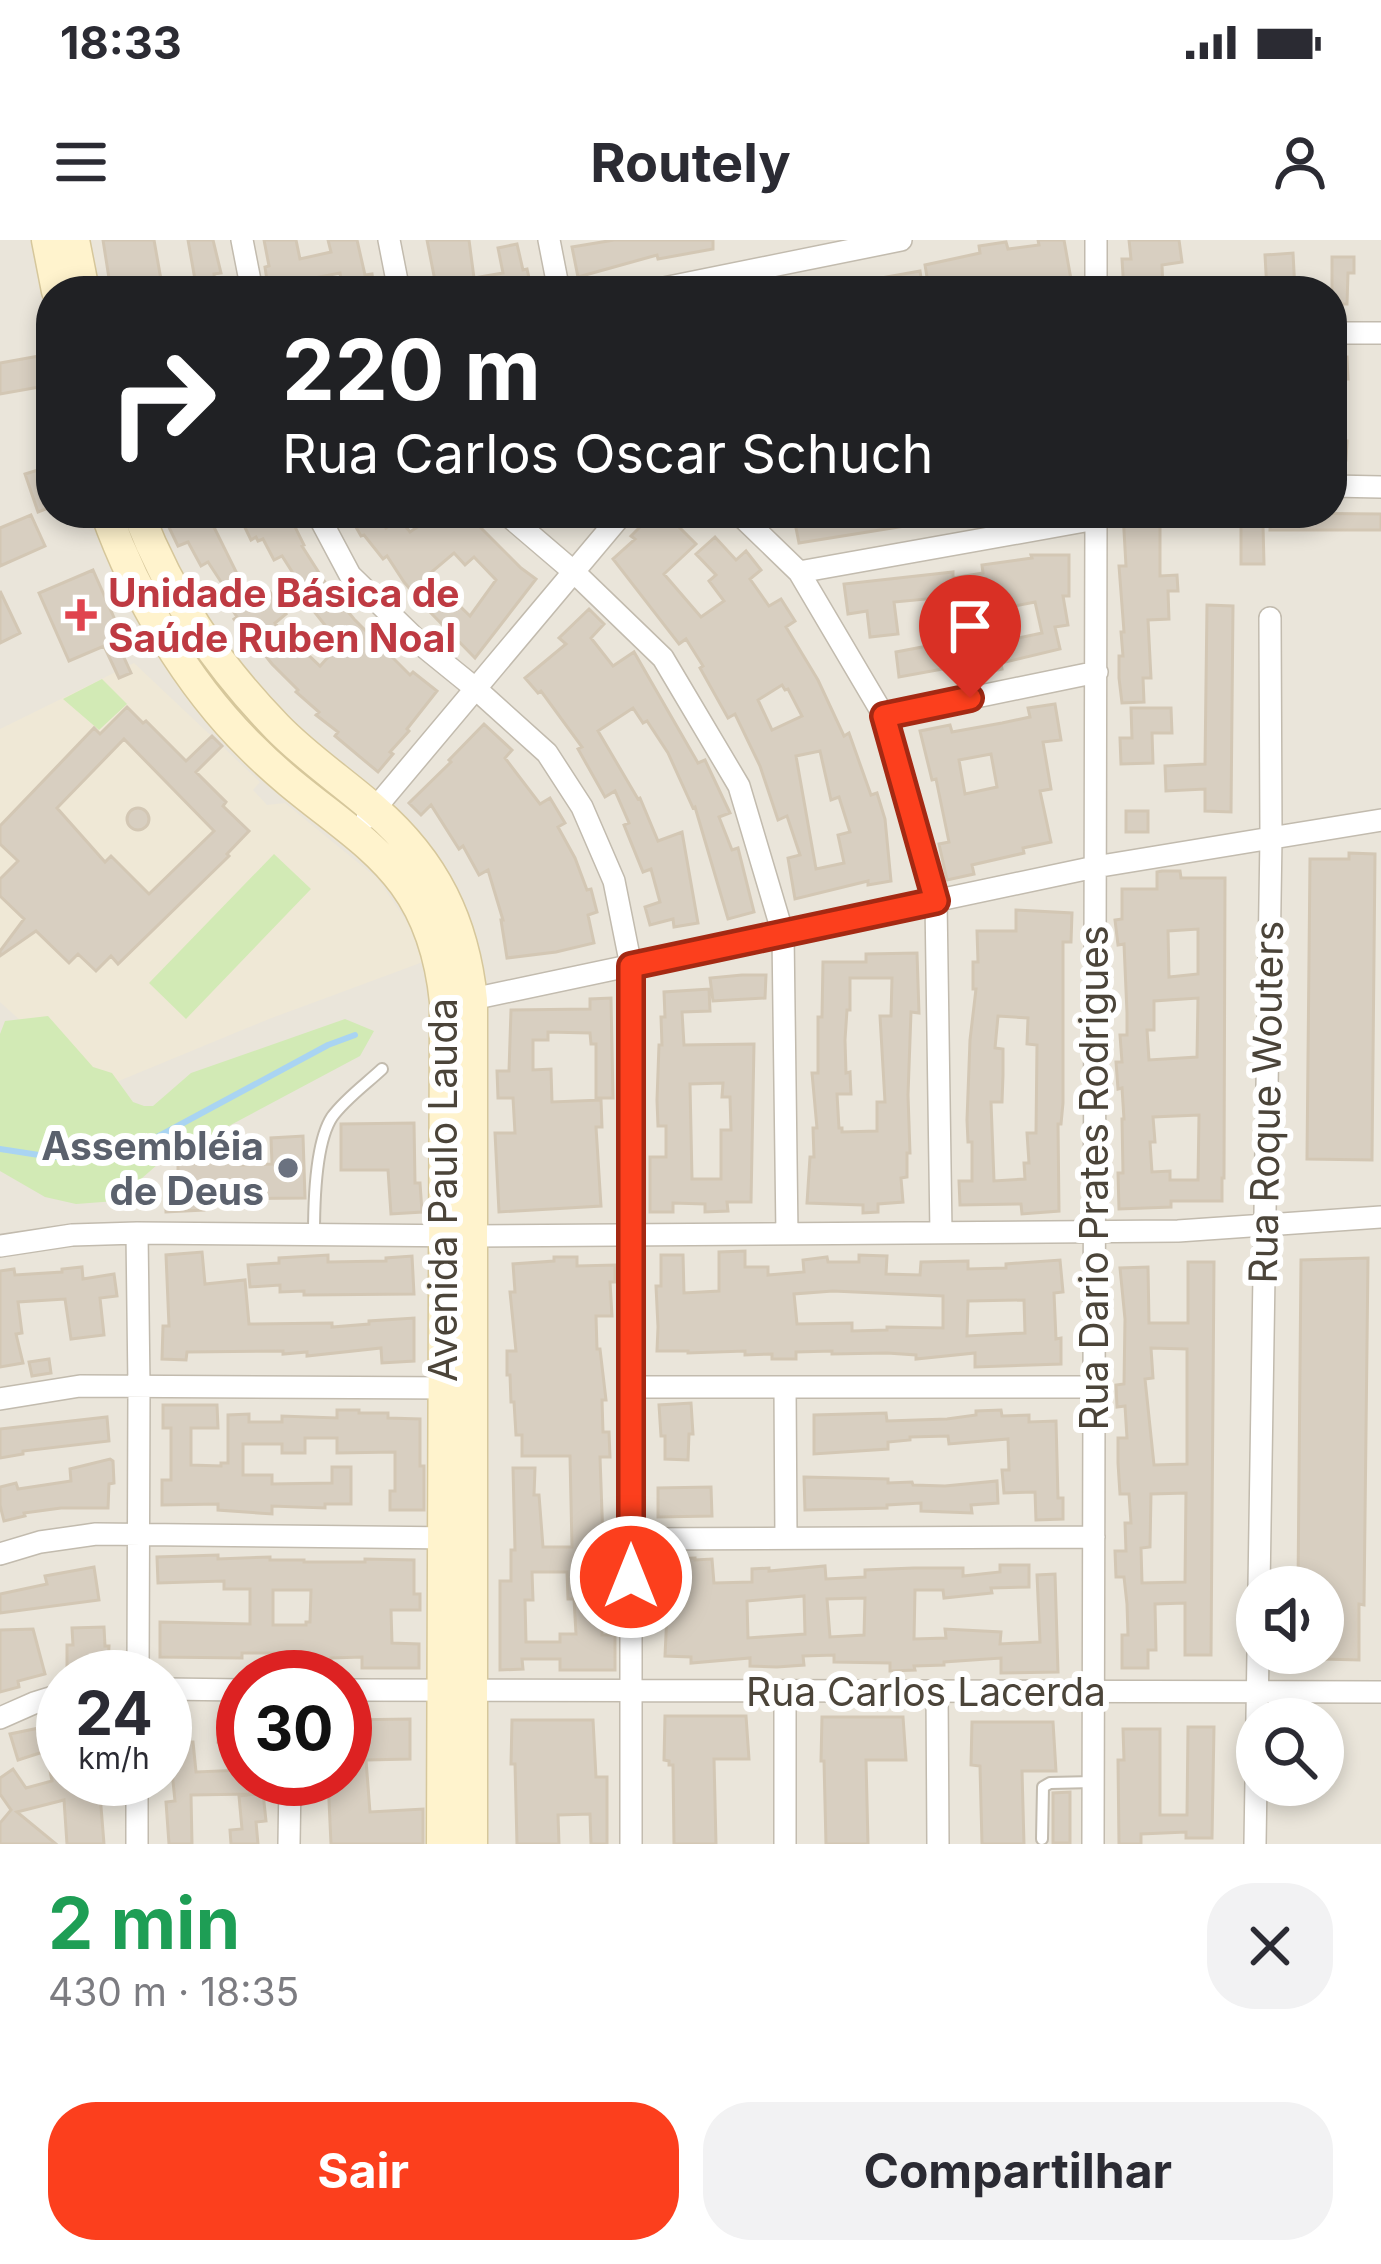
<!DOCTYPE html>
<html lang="pt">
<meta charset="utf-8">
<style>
:root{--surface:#fff;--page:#f2f2f3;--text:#2b2b33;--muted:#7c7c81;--accent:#fc3f1d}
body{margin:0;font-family:Inter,sans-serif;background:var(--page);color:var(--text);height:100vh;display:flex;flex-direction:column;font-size:45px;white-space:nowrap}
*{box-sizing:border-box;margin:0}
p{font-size:39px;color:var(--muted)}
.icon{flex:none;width:66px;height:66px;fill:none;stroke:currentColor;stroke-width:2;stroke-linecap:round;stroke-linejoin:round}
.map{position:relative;height:1604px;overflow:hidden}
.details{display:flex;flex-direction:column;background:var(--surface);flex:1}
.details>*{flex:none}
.guide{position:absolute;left:36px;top:36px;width:1311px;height:252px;border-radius:48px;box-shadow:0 6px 18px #0003;background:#202124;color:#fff;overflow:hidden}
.controls{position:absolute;left:1236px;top:1326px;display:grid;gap:24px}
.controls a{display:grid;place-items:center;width:108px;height:108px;border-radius:50%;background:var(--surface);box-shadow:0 6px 18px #0003;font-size:60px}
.speed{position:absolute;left:36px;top:1410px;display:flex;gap:24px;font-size:60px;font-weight:700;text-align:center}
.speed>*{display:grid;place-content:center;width:156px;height:156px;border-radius:50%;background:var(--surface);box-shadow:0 6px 18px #0003;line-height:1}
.speed small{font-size:30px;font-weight:400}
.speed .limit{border:18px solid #d22;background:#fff;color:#111}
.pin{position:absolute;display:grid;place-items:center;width:102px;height:102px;color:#fff;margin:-123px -51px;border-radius:50% 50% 50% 0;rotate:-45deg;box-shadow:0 0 12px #0007}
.pin .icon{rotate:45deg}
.me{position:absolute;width:132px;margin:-66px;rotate:0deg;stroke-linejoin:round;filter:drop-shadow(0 0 9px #0008)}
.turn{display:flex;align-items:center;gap:42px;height:252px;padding:0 48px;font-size:54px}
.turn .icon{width:156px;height:156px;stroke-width:2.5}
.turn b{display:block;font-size:84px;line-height:102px}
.round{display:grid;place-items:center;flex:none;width:126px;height:126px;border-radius:48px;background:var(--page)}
.head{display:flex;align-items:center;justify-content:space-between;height:204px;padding:0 48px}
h1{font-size:72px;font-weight:700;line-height:90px;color:#1e9e55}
.button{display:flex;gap:24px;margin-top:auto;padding:24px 48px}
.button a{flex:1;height:138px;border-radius:48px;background:var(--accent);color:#fff;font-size:48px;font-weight:700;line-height:138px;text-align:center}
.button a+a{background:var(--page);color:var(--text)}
.status{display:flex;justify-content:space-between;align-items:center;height:84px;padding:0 60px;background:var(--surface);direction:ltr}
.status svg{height:33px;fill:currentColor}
header{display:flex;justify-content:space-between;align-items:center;height:156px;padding:0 48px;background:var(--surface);font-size:54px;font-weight:700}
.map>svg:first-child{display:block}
.residential{fill:#eae5da;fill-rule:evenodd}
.education{fill:#efe8d6}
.green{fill:#d2eab5}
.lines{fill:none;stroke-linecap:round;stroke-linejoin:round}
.stream{stroke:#a9d4f2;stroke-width:6}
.building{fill:#d8cfc1;stroke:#d3c7b4;stroke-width:3;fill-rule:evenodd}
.lane-casing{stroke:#c2bbae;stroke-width:14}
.street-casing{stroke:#c2bbae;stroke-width:24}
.secondary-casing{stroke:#d6c79b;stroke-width:33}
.lane{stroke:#fff;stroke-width:10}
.street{stroke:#fff;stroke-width:21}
.secondary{stroke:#fff3cd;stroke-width:30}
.route-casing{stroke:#a42913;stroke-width:30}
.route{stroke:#fc3f1d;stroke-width:21}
.health-dot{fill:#e0444e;stroke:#fff;stroke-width:4.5}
.worship-dot{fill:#6b7280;stroke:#fff;stroke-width:4.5}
.labels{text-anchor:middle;stroke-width:12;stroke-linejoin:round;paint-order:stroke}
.health-label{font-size:39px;font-weight:bold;fill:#be3a42;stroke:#fff;text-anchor:start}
.street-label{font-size:39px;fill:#4b4439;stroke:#fff}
.worship-label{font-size:39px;font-weight:bold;fill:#5b616d;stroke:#fff;text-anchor:end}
</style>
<div class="status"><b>18:33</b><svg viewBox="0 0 49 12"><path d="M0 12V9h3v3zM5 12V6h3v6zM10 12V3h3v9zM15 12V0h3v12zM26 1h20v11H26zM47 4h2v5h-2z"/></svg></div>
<header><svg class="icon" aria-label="menu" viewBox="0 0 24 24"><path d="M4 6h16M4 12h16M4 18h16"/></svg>Routely<svg class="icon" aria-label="person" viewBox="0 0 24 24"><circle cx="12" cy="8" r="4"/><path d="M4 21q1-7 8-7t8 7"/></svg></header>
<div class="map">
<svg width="1381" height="1604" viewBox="0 0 1381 1604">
<rect width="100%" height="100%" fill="#f6f3ec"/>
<path class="residential" d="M0 0H1381V1604H0ZM51 51H1332V273H51ZM1257 1347H1323V1413H1257ZM63 1437H165V1539H63ZM243 1437H345V1539H243ZM1257 1479H1323V1545H1257Z"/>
<path class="education" d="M134 423 260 542 253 550 267 565 285 563 378 639 409 685 423 722 269 779 97 850 0 762V489Z"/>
<path class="green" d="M102 439 127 464 99 490 63 459Z
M274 614 311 649 186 779 149 743Z
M48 776 93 827 112 833 133 862 144 866H153L191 833 345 779 374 791 360 816 195 904 174 910 116 961 76 964 45 957 0 931V794L5 781Z"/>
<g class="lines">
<path class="stream" d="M0 909 52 917 117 914 159 896 328 805 355 795"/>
</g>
<path class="building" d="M103 0H154L163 51H111Z
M188 0H213L221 33 214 34 216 51H197Z
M264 0H296L300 19 331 12 328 0H357L365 35 372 34 374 49 343 51 340 33 268 47 265 27 269 26Z
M427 0H469L474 38 503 33 498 8 517 4 523 30 527 29 532 51H437Z
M614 0H713V9L658 19 657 15 578 37 572 7Z
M1038 0H1064L1072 45 1054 47 1055 51H958L956 38 928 43 925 25 980 13 979 6 1006 2 1008 9 1039 5Z
M1129 0H1179L1182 22 1162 25 1163 51H1124L1122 19H1131Z
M1293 13 1295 51H1267L1265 15Z
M1332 17H1354V33H1348L1347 64H1332Z
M920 31 923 51H853V43Z
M39 116 45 146 0 154V123Z
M1347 117 1348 139H1332V118Z
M1332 200 1347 201 1346 220 1332 219Z
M51 226V267L38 272 25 234Z
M172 273H207L251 362H256L270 352 286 374 275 383 298 413 302 409 320 426 340 404 301 355 305 352 282 316 274 320 263 299 258 301 256 297 251 300 238 273H302L303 278 293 283 304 305 302 306 330 350 354 379 410 435 413 432 437 451 407 489 409 491 390 512 393 514 378 532 335 496 338 492 316 475 319 472 296 452 298 450 272 424 253 400 251 401 234 379 237 377 220 351 225 348 208 322 201 326 188 302 178 306 164 277Z
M348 273H377L386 288 399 278 410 292 438 273H461L470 286 475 282 521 328 536 339 475 418 429 371 404 342 387 316 383 319 364 295 361 296ZM454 313 465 325 474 317 496 340 470 376 428 335Z
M654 273H690L678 286 696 304 664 334 701 377 724 361 709 341 716 335 696 314 715 297 736 320 746 311 761 330 750 339 769 366 781 359 795 381 786 387 818 440 844 496 849 493 871 555 877 553 885 579 891 641 868 645V641L795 659 788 618 800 615 787 576 778 580 760 526 735 474 728 478 700 428 703 426 686 399 679 404 613 319 635 299 631 296ZM782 445 785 450 788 449 802 476 772 490 758 460ZM820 511 831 560 839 557 850 592 838 595 844 623 816 629 796 516Z
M793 273H930V282L799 303Z
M1123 273H1160V336L1177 335 1178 351H1168L1169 379 1148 380 1151 438H1143L1144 462 1122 463 1119 438V416H1123L1121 392H1124L1119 326H1126Z
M1271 273 1381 274V290H1270Z
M31 275 45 306 0 326V288Z
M1241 286H1263L1264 324H1241Z
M1031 315H1069V356H1063L1068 385 1055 387 1060 409 1001 423 1002 429 983 433 981 426 949 434 948 428 899 437 896 412 938 404 939 407 996 392 999 402 1042 393 1035 362 978 373 976 365 962 368 960 359 937 362 936 358 894 362 898 394 870 397 867 371 848 374 844 344 953 332V338L983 333 982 325 1032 318Z
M93 330 123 398 116 400 131 433 119 438 104 406 69 421 39 353Z
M0 351 20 393 0 403Z
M1207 365 1233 366 1231 572 1205 571V549L1166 551 1165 526 1205 524Z
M589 369 604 384 591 398 613 426 634 412 698 523 705 520 730 573 719 577 732 610 738 608 754 672 728 679 695 567 693 568 668 513 647 481 643 483 633 468 598 491 638 559 640 558 658 601 682 592 698 683 674 687 673 679 650 685 645 667 660 662 651 629 643 632 624 585 629 583 615 551 605 557 578 509 582 507 541 451 538 453 525 438 566 404 559 398Z
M1055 464 1061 500 1043 502 1051 549 1040 551 1051 602 1023 608 1024 613 972 625 974 634 947 640 939 604 949 602 936 539 932 540 920 491 950 485 952 492 1002 483 1030 477 1028 468ZM991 514 997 547 965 554 959 520Z
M127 467 143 483 146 481 186 521 212 496 222 506 196 532 226 562 223 566 249 591 227 614 229 616 118 724 111 716 96 731 78 714 69 723 36 691 0 716V711L24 679 0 656V639L18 621 0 604V586L94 488 100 494ZM124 499 214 591 149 654 111 616 105 622 57 568Z
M1131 468H1171L1172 493H1152L1153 523 1121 524 1120 498H1132Z
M484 484 512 510 505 518 540 564 550 558 565 583 558 587 575 618 587 650 591 649 597 672 588 675 594 703 556 712 507 718 501 680H503L488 630 479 635 463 606 459 609 431 565 421 575 409 563 451 522 449 520Z
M127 579a11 11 0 1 1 22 0a11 11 0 1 1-22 0Z
M1126 571H1148V592H1126Z
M1349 613 1375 614 1372 920 1307 919 1310 619H1349Z
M1162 631H1180L1181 638H1225L1224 938H1222V961H1171V967L1119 969 1118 933H1123L1122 879H1124L1122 848 1118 849 1116 822H1122L1120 795H1127V773L1124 704 1118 705 1115 680 1122 679V649H1157V632ZM1198 689V734L1169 737 1168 691ZM1198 758 1197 817 1149 820 1147 790H1154V761ZM1199 875 1198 940H1170V931L1152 932 1150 902H1155L1153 877Z
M1016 670 1072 673 1071 702H1063V863L1061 884H1058L1059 971 1022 974 1021 964 960 965 959 941H972V902H968L967 880 970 800 976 749H973V722H978L977 691H1016ZM998 776 1028 778 1027 804 1037 805 1036 893H1027L1029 923H1024L1025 939 994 941 991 862H1002L1003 835V809L995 808Z
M917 713 919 773 911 772 908 855 910 913H907V937L901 938 903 962 878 964V972L863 973V965L807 963 810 917H814L813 888H817L812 833H818V777H822L823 722H866V714ZM850 738H892L891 776H880L885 862H877V891L842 892V888H839L837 854H851L850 832 846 833 845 800 847 770H850Z
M742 735H766L765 758 713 761 710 738Z
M709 749 710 771 682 772 684 805 754 804 751 962H727L728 971 705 972V964L673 963V972H650V917H666V886H658L657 860 659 805H662L661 777H665L664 752ZM723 843 722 857H730L731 890H721V939H692L690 844Z
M611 758 613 858H596V804H591L590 793 548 792V800H533V830L551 829 552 862 601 860 602 887H596L601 966 499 972 495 893H515L513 858H498L497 831H509L511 770 590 769V759Z
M414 883 415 943H420L422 972 391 974 388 930H341V884Z
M303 896 305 958 204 959V970L166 972 165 935 178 934V914L225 912V909L240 908 241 925 272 924 271 898Z
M745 1011V1027H768V1035L804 1032 803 1020 827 1017 828 1022H859V1015L887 1016 886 1034 920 1035 921 1022 968 1021V1029L1006 1028V1024L1060 1020 1063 1052 1054 1053 1056 1099 1061 1098V1124L975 1127V1113L916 1119V1115L887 1113 832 1114V1111L796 1112V1119H772V1114L745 1115V1111L688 1113V1111H657L658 1087 656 1046H661V1015H683L684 1053 719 1051V1012ZM833 1051 943 1056V1088L887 1087V1090L852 1091V1083L797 1084 794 1054ZM1024 1060 1025 1093 967 1096 968 1061Z
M202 1012 205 1044 245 1040 249 1084 332 1083V1087L369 1084V1081L414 1078V1121L382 1123 381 1108 307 1116V1112L283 1114V1111L187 1112 186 1120 162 1119 163 1086H169L166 1015Z
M328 1015V1022L386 1021V1018L412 1016 414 1054 304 1055V1051L280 1052V1045L250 1047 248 1025 279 1023V1018Z
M554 1017H577V1026L615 1025V1042H610L612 1076H596L597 1109H600L606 1160H602L603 1192H609L610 1217H600L603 1301 602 1395H615V1430H560V1419H522L523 1429 500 1430V1341H511V1310H515L513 1228H535L534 1255H539L543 1307H572L570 1216H522V1195H516L514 1162H511L510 1135H507V1111H516L510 1052H515L513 1024 554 1021ZM532 1332H567L568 1359H574L576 1394H560V1402H526L525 1360H533Z
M1368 1018 1364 1365 1359 1364V1420L1323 1419V1347H1298L1301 1020Z
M1188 1022H1214L1211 1415H1185V1363L1155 1364 1156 1410H1148V1428H1122V1395H1128L1127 1364 1124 1337H1116L1115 1311H1126L1125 1283H1131L1129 1254H1120L1118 1223V1198H1127L1125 1166 1117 1167 1116 1145 1124 1144 1125 1079 1120 1028 1148 1027 1149 1083H1188ZM1151 1108 1187 1109V1224L1154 1225 1145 1139 1153 1138ZM1186 1253 1185 1342 1142 1343 1141 1308 1150 1307 1151 1254Z
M82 1027 83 1039 114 1034 117 1056 100 1058 104 1095 71 1099 65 1059 18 1062 22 1093 16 1094 23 1123 0 1127V1031L14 1029 15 1035 62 1032V1029Z
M49 1119 51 1133 32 1136 29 1122Z
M691 1163 693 1194H689L688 1220 665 1219V1196H661L659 1165Z
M163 1165H217L218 1188H191V1225L221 1226V1223H228V1175L249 1174V1182H282V1176L337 1178V1170H359V1173H388V1178L420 1179V1226H424V1270H390V1251H395V1212L337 1213V1198H305V1213H282V1204H243V1235H272V1244L332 1243V1227H351V1264H325V1268L272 1266V1274L218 1270V1264L162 1265V1240H171V1188H163Z
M1001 1170 1002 1176 1029 1175V1182L1056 1181 1058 1258H1063V1279L1036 1280 1035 1252 1004 1253 1002 1230H1009L1008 1199 949 1204 948 1196 910 1197V1200L888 1202V1209L814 1214V1175L886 1173 887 1181 947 1179 976 1175V1171Z
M107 1177 109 1201 23 1211V1214L0 1218V1189Z
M110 1219 113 1221 114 1243 109 1244 108 1268H61L24 1273 25 1276 4 1281 0 1265V1247L16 1243 18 1249 71 1241 70 1229Z
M804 1237 888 1239V1243L912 1242 913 1245 945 1246 997 1241 998 1263 971 1265 972 1273 921 1271V1263L887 1265V1268L805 1270Z
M711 1247 712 1276 658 1277V1248Z
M218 1315V1319L270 1317V1320H304V1322H365V1319L414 1320V1354H420V1370H391L392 1403 419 1404V1428H362V1417L331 1418V1424H305V1418H281V1413H242V1418L160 1417V1382L250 1384V1349H224V1341L158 1343 157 1317ZM273 1350H311L310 1382H306V1385H273Z
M695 1318V1320L712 1319 714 1343 752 1342V1329L769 1328V1331L825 1326 826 1339 865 1337V1330L914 1328H963V1336L1000 1332V1325H1029V1347L991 1348 992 1353 944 1358 943 1350H915L914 1399 946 1398 945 1389 1001 1392 1000 1404 1040 1402 1037 1335 1055 1334 1058 1432 1001 1433V1418L944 1422V1425L914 1426 915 1430 890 1431V1423L834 1422V1415L803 1416 804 1425 777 1427 750 1426V1418L691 1423V1417L665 1416 667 1373 658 1374V1353L666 1352 665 1319ZM804 1356 805 1394 748 1398 747 1361ZM865 1358 864 1395 830 1397 827 1359Z
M94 1327 99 1360 0 1373V1354L47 1344 45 1336Z
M104 1387 105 1406H109L108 1429 67 1428V1405H73L72 1388Z
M33 1389 45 1434 18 1441 19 1447 0 1452V1390Z
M665 1476H746L749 1519H714L716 1604H674L673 1525H669V1521L664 1520Z
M822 1477H903L906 1520H866L868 1604H826L824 1521H821Z
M410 1479V1519L366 1520 370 1572 423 1569V1604H331L328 1539H345V1480Z
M512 1480H593L596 1537H607V1604H591L590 1574 558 1575 559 1604H517L515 1524H511Z
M220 1482 234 1483V1486H243V1503L218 1502Z
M972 1482H1053L1056 1531H1022L1024 1604H982L980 1526 971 1525Z
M58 1484 63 1501V1539H77L78 1544 99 1542 104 1604H67L64 1560 17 1572 56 1604H0V1583L11 1570 0 1554V1538L13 1529 26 1548 52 1541 46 1511 18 1520 10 1494Z
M1188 1487H1214L1212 1598H1186V1592L1141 1594V1604H1119L1118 1520H1124L1123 1489H1160V1575H1187Z
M193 1502 196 1532 243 1530V1539H249L250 1554 191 1555 192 1604H169L166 1562 175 1561 171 1522H165V1503Z
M1070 1552V1603H1053V1553Z
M263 1553 266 1581 256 1582 258 1604H231L230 1590 242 1589 239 1556Z"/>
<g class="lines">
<g class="lane-casing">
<path id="lane" d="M314 994C314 963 315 903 332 877 345 859 366 844 382 829
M1042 1599 1043 1547 1050 1543 1093 1542"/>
</g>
<g class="street-casing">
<path id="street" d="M242 0 252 51
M389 0 399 51
M549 0 559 51
M649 51 901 0
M1096 51V0
M1332 93H1381
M1332 246 1381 247
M317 273 350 335 423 406 476 449 547 513 582 567 614 641 631 726V1604
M505 273 574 332 663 418 739 546 783 694 787 994
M738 273 799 332 884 476 936 661 941 993
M799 332 1096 279
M884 476 1097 432
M367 578 623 273
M463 761 1095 627 1381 580
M137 993 139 1146 138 1437
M0 1006 72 995 137 993 472 996 1178 991 1381 977
M631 1147H1094
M785 1147 786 1298
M0 1159 80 1146 454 1148
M631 1299 1094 1297
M0 1314 40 1302 96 1294 453 1298
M1259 1347 1271 598 1270 378
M165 1449 243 1450
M345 1450 1381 1452
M785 1452V1604
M937 1453 938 1604
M0 1478 34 1463 63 1454
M137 1604V1539
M289 1604 290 1539
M1093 1604 1096 273
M1255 1604 1258 1413"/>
</g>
<g class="secondary-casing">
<path id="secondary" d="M47 0 57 51
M74 0 84 51
M106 273C136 357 187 444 251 507 342 599 430 613 445 762L442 1604
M138 273C171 357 214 422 277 487 307 518 342 541 375 570 435 622 464 682 472 760V1604"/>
</g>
<use href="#lane" class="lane"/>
<use href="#street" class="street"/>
<use href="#secondary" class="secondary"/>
</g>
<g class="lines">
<g class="route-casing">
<path id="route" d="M631 1337V726L936 661 884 476 970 458"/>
</g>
<use href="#route" class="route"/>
</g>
<path class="health-dot" d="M75 357h12v12h12v12h-12v12h-12v-12h-12v-12h12z"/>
<circle class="worship-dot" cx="288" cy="928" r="12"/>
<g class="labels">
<g class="health-label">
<text x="108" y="367">Unidade Básica de<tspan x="108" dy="45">Saúde Ruben Noal</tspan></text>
</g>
<g class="street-label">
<text transform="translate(1266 862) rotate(-89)" y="14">Rua Roque Wouters</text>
<text transform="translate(1094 938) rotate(-90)" y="14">Rua Dario Prates Rodrigues</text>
<text transform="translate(443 950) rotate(-90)" y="14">Avenida Paulo Lauda</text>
<text x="926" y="1466">Rua Carlos Lacerda</text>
</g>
<g class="worship-label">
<text x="264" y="920">Assembléia<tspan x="264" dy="45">de Deus</tspan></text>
</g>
</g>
</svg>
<div class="controls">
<a><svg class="icon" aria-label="sound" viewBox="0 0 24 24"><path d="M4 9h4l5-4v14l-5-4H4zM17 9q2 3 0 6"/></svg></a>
<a><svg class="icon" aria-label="search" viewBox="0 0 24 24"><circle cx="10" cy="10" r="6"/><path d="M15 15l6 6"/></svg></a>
</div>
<div class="speed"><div>24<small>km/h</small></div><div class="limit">30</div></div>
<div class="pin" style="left:970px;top:458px;background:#d93025"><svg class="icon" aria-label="arrive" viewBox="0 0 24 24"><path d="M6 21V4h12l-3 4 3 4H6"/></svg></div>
<svg class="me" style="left:631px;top:1337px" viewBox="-20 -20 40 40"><circle r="17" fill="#fc3f1d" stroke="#fff" stroke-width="3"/><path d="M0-11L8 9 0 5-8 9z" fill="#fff"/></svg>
<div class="guide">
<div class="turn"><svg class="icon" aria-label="right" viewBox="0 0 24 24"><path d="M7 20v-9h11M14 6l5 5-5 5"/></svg><div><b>220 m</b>Rua Carlos Oscar Schuch</div></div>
</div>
</div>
<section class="details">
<div class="head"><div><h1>2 min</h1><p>430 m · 18:35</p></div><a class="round"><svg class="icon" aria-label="close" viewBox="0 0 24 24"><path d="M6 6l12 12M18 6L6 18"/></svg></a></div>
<div class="button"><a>Sair</a><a>Compartilhar</a></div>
</section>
